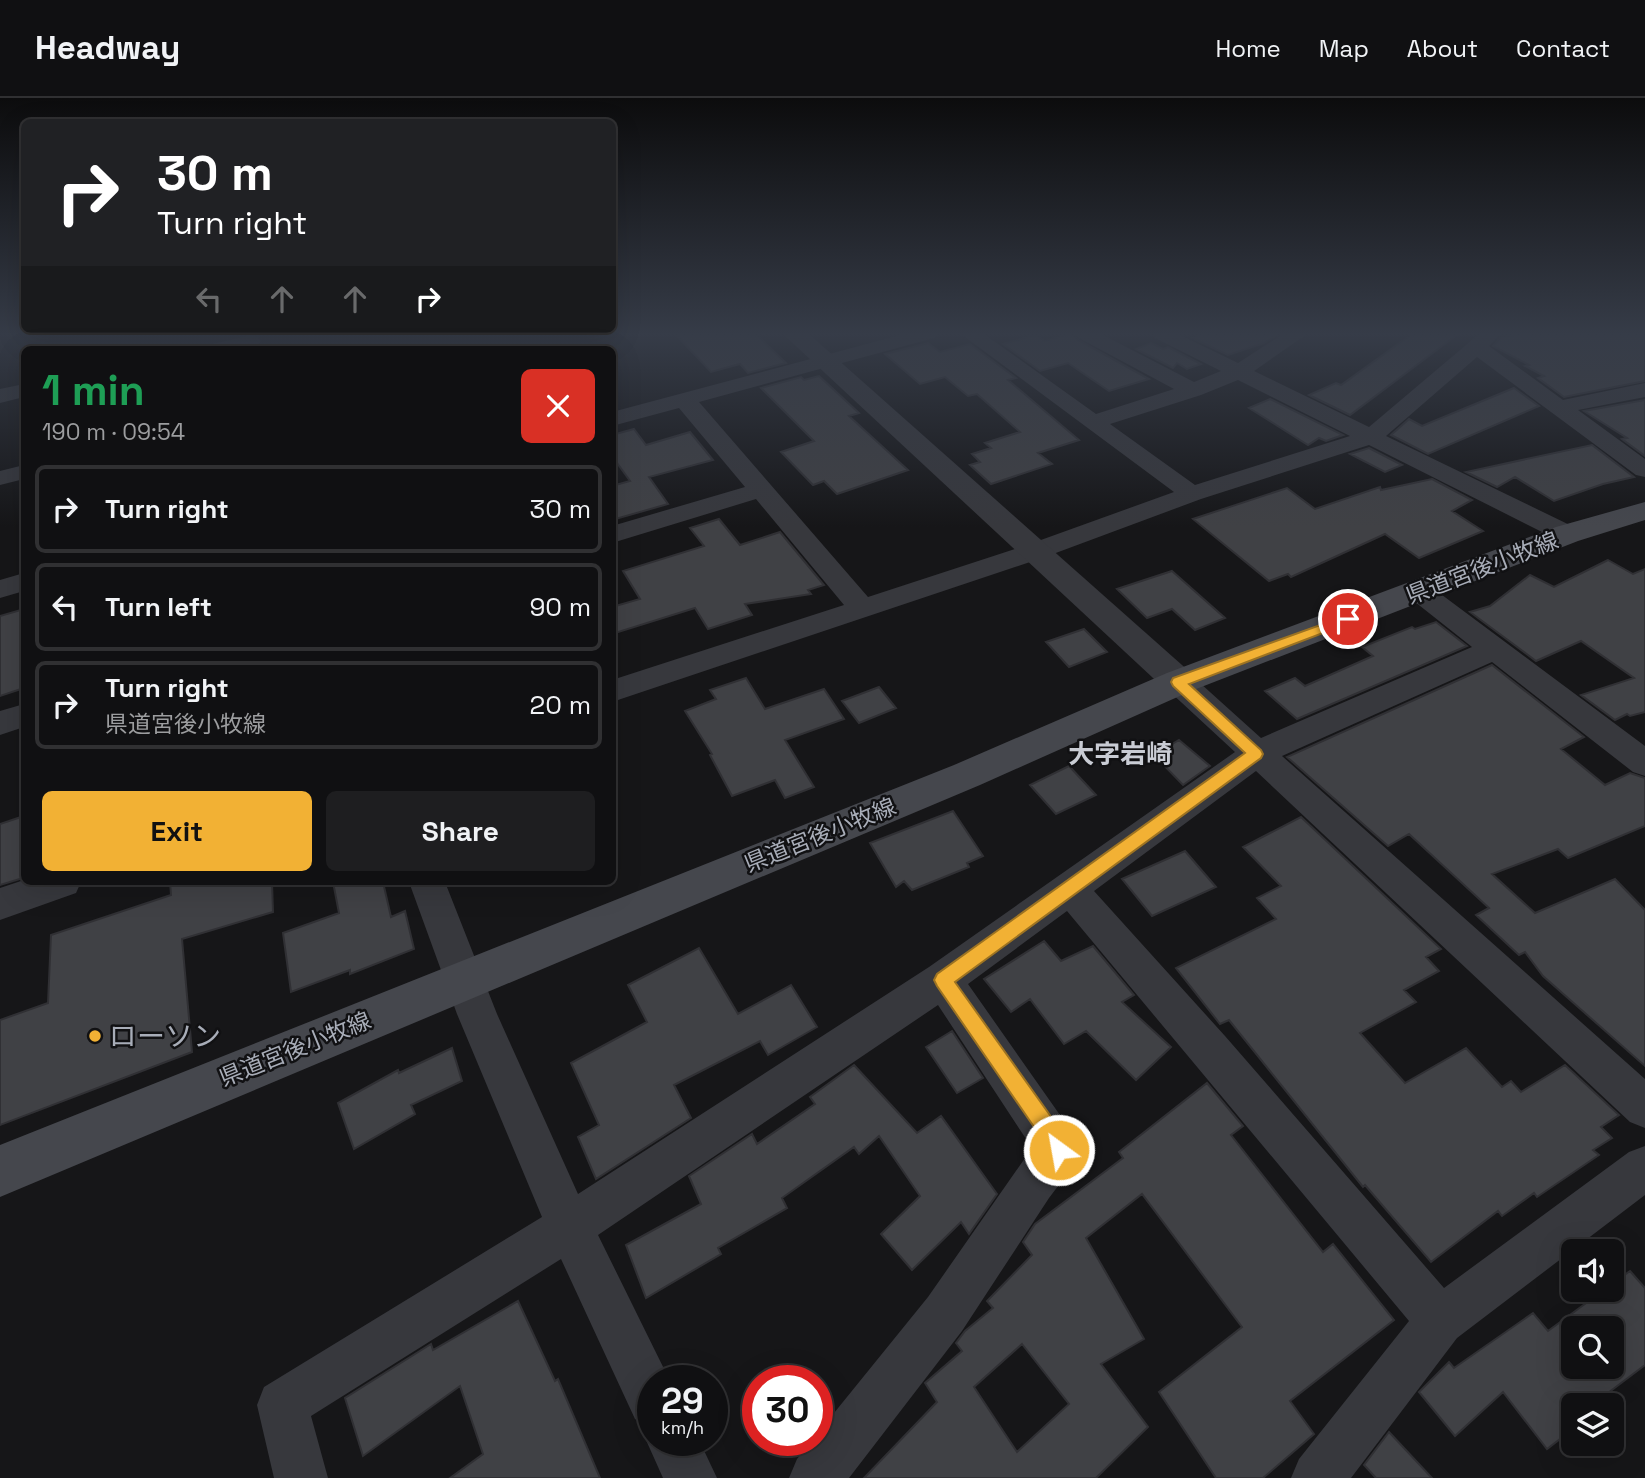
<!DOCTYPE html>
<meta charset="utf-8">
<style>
:root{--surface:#101012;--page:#1e1e20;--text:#f1f3f6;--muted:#9c9d9f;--line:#303032;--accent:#f2b134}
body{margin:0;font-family:"Space Grotesk","Noto Sans JP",sans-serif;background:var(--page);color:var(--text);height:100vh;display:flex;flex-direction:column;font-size:26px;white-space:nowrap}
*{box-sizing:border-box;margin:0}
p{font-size:23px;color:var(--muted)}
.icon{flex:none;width:38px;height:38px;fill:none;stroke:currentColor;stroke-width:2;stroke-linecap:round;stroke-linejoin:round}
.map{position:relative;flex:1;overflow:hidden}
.details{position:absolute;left:21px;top:248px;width:595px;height:539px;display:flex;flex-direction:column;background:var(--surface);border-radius:10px;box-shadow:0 7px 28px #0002,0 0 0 2px var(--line)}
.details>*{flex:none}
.guide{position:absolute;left:21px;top:21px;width:595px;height:214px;border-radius:10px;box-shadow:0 7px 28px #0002,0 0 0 2px var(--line);background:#202124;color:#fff;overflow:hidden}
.fabs{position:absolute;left:1561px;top:1141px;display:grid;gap:14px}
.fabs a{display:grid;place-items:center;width:63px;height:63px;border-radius:10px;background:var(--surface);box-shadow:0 7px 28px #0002,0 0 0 2px var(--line);font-size:35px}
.speed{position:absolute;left:637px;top:1267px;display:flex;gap:14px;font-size:35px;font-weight:700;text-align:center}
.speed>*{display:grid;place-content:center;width:91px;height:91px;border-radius:50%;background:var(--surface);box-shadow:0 7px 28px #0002,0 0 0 2px var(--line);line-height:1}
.speed small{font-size:18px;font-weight:400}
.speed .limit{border:10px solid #d22;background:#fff;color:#111}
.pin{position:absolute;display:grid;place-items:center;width:60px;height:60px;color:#fff;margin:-30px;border:4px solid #fff;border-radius:50%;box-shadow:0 2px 7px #0007}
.me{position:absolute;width:77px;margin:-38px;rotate:328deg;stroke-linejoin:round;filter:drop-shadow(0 0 5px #0008)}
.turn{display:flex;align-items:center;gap:24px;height:147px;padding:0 21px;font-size:32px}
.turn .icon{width:91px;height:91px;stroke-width:2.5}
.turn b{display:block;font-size:49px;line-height:60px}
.lanes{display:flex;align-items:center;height:66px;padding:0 21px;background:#0003;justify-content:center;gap:35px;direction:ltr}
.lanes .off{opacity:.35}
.round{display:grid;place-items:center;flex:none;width:74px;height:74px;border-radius:10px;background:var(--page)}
.overview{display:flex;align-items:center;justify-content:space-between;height:119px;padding:0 21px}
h1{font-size:42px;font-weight:700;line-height:52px;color:#1e9e55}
.action{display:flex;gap:14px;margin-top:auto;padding:14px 21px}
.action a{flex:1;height:80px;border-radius:10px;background:var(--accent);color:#111;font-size:28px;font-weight:700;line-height:80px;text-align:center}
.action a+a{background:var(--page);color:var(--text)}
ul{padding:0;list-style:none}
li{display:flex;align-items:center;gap:21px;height:88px;margin:0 14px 10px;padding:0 7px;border:4px solid var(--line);border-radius:10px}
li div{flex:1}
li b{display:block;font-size:26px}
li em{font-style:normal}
header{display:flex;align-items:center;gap:42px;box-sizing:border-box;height:98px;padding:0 35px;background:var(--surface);border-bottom:2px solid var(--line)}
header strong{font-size:33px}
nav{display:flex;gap:38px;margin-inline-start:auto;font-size:24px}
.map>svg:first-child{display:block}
.building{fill:#404145;stroke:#303034;stroke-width:2;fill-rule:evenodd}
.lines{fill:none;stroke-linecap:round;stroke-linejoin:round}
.minor{fill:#37383d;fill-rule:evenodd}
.tertiary{fill:#37383d;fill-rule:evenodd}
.secondary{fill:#45474d;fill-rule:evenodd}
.route{fill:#f2b134;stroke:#9d7322;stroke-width:2}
.poi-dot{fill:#f2b134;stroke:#111113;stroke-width:2.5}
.labels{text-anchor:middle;stroke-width:5;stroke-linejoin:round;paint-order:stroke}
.street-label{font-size:23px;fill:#a8adb8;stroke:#111113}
.quarter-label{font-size:26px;font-weight:bold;fill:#c9ccd4;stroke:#111113}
.near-poi-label{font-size:28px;fill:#a8adb8;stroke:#111113;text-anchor:start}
</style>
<header>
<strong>Headway</strong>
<nav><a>Home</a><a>Map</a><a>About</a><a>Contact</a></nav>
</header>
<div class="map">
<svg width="1645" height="1380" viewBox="0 0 1645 1380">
<rect width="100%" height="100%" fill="#161618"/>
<path class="building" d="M675 236H756L786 265 748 275 740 266 711 274Z
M1069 236H1073L1078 242 1149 281 1109 293 1068 265 1040 273 1003 246 1035 237 1045 243Z
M1201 236H1276V237L1264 245 1228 257 1192 240Z
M1412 236H1458L1350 317 1309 297 1336 285 1341 287Z
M1519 236H1645V283L1564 299 1538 280 1544 278 1525 268 1529 267 1493 248 1501 239Z
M928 245 940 254 970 246 1016 280 1008 282 1079 342 1038 355 1052 366 991 386 970 367 980 364 972 356 991 350 985 345 1020 334 977 296 968 298 945 279 920 286 885 256Z
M1151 245 1163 251 1168 249 1201 266 1187 271 1177 265 1173 270 1136 251Z
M819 278 859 315 849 318 908 372 837 396 824 383 813 387 781 354 814 343 761 290 801 279 804 282Z
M1514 290 1539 308 1428 356 1391 337 1409 321 1422 328Z
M1270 301 1343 337 1326 343 1319 340 1308 347 1249 310Z
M1645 302V358L1622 341 1627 340 1584 313Z
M634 331 646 347 690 334 713 362 649 379 668 406 612 422V388L630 383 612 358V337Z
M1592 347 1634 379 1603 386 1554 403 1515 379 1497 389 1466 374Z
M1369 350 1402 367 1385 374 1350 356Z
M1432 381 1472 402 1452 413 1483 433 1419 460 1385 436 1291 479 1288 476 1269 483 1193 421 1287 390 1315 411 1380 389 1381 392Z
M719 421 740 447 780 434 824 487 808 492 811 496 745 506 752 517 708 531 695 510 612 536V509L640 501 623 473 704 448 690 430Z
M1608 462 1633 476 1645 471V614L1630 618 1627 616 1615 622 1581 597 1634 580 1581 543 1536 563 1470 514 1490 508 1530 477 1554 489Z
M1172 473 1225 520 1195 532 1172 511 1147 520 1117 491Z
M24 511V590L0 598V518Z
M1436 524 1467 548 1297 621 1265 593 1295 580 1305 588 1373 558 1362 549 1412 529 1415 531Z
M1084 531 1107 554 1069 569 1046 544Z
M1492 567 1584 639 1561 651 1605 687 1630 675 1645 680V728L1568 760 1558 751 1492 776 1535 815 1615 781 1645 812V968L1543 878 1525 854 1519 857 1476 817 1489 810 1409 736 1388 748 1287 659Z
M746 580 765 611 824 591 844 621 785 642 814 689 785 700 775 682 732 698 710 657 712 656 685 613 716 601 710 592Z
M879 589 896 610 859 625 842 603Z
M1179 642 1210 668 1183 687 1154 657Z
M1069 668 1096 697 1056 716 1030 687Z
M953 713 983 758 967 765 969 769 912 792 904 783 896 789 870 745Z
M24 718 23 780 0 787V726Z
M1301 719 1441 851 1426 859 1439 873 1404 892 1416 904 1360 935 1405 985 1466 950 1502 989 1511 983 1521 994 1565 967 1619 1017 1601 1029 1612 1040 1593 1052 1599 1057 1537 1099 1534 1095 1502 1118 1498 1113 1431 1164 1365 1087 1363 1089 1229 922 1220 926 1176 870 1276 821 1257 800 1281 788 1243 749Z
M1185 753 1216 789 1152 818 1122 781Z
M170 784H272L273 814 182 841 192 954 0 1027V922L48 905 51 837 171 797Z
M333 784H383L391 819 405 813 414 851 350 876V872L291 894 283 835 339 815Z
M1044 843 1061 863 1093 848 1134 897 1122 904 1171 949 1136 982 1086 933 1064 946 1030 901 1011 914 984 881Z
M699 850 738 916 791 887 817 929 768 957 760 943 674 987 691 1020 596 1081 578 1039 599 1027 571 965 647 924 628 887Z
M952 933 983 980 957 995 926 949Z
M452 950 462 983 411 1007 415 1016 354 1051 338 1005 398 972 399 975Z
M854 967 917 1035 941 1018 997 1096 969 1136 961 1124 912 1172 881 1136 920 1098 879 1038 859 1056 854 1049 782 1100 787 1110 718 1150 721 1156 646 1200 626 1147 701 1106 689 1078 752 1036 757 1046 815 1006 810 999Z
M1207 985 1243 1028 1231 1037 1323 1154 1333 1146 1394 1222 1290 1303 1314 1336 1263 1380H1216L1159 1294 1242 1229 1142 1096 1086 1140 1144 1241 1101 1266 1148 1329 1096 1380H864L937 1304 925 1285 962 1253 956 1245 965 1233 993 1210 987 1203 1032 1157 1023 1144 1035 1126 1123 1060 1119 1054ZM1022 1246 1069 1306 1017 1354 974 1289Z
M1630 1173 1645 1190V1267L1592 1307H1573V1331L1547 1351 1503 1294 1455 1338 1419 1294 1449 1264 1454 1270 1533 1215 1548 1233 1604 1192H1612V1186ZM1573 1230H1612V1269H1573Z
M518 1203 555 1283 558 1281 600 1380H450L483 1356 460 1288 363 1358 345 1300 431 1246 433 1252Z
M1389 1334 1432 1380H1376L1364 1367Z"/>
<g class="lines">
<path class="minor" d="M904 236H937L934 240 699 304 868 499 1027 447 1174 394 961 236H984L1096 316 1174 291 1079 240 1076 236H1101L1194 284 1221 273 1155 240 1152 236H1178L1238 265 1283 236H1307L1254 273 1369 329 1479 236H1501L1489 248 1563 302 1645 285V299L1578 312 1645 361V379L1636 377 1477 259 1386 338 1576 430 1580 436 1576 442 1567 444 1558 442 1369 347 1201 401 1045 459 612 604V582L844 507 756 401 612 445V428L745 389 679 310 612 328V314ZM1238 282 1350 338 1195 387 1110 326 1201 297Z
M251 237 258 239 261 243 258 247 238 252H201L204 248Z
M24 286V299L0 305V291Z
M24 367V381L0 387V373Z
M24 475V493L0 500V482Z
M1420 485 1430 488 1645 648V678L1633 674 1492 564 1282 658 1645 981V1030L1630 1024 1256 673 1094 793 1225 938 1444 1190 1629 1054 1645 1048V1097L1457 1240 1351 1380H1291L1299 1361 1409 1223 1067 813 968 886 1074 1037 1081 1052 1074 1067 1049 1100 962 1233 849 1380H789L797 1361 813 1342H817V1336L928 1199 1032 1050 938 907 598 1137 670 1283H653V1342H699L717 1380H663L646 1342 652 1328 635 1321 561 1161 311 1318 328 1380H274L257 1307 264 1289 542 1119 457 916 409 784H445L497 916 578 1096 929 869 1235 654 1168 592 1164 584 1168 576 1179 573 1190 576 1261 640 1472 549 1410 500 1406 494 1410 488Z
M24 606V629L0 637V613Z
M24 782V784H81L76 795 0 822V790Z"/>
<path class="tertiary" d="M783 236H809L1191 575 1196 584 1191 593 1179 597 1167 593Z"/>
<path class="secondary" d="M1645 404V422L1578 443 1191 593 980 687 0 1099V1047L954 667 1167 575 1556 429Z"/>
</g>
<linearGradient id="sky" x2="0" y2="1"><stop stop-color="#0c0c0d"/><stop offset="0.55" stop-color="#363c48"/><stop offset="1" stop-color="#363c48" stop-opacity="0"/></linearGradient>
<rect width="1645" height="429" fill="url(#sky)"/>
<path class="route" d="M1348 517 1354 521 1352 524 1189 586 1261 652 1263 656 1261 660 955 884 1057 1027 1070 1052 1067 1059 1059 1062 1052 1059 1043 1042 937 888 934 882 937 876 1245 655 1173 588 1171 584 1173 580Z"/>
<circle class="poi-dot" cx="95" cy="938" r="7"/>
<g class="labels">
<g class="street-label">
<text transform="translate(1482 470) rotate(-21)" y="8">県道宮後小牧線</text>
<text transform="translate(820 737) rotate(-22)" y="8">県道宮後小牧線</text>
<text transform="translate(295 951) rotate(-22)" y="8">県道宮後小牧線</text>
</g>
<g class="quarter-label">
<text x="1120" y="665">大字岩崎</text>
</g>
<g class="near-poi-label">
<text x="109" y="948">ローソン</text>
</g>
</g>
</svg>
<div class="fabs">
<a><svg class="icon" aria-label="sound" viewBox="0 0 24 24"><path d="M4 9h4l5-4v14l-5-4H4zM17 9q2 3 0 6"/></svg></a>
<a><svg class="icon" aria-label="search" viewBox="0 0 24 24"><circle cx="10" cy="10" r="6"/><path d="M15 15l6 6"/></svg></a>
<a><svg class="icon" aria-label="layers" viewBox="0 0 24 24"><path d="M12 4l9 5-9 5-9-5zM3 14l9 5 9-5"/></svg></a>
</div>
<div class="speed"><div>29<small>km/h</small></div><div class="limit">30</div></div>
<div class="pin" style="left:1348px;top:521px;background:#d93025"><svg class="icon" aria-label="arrive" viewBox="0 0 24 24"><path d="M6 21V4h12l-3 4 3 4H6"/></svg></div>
<svg class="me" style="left:1059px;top:1052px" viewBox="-20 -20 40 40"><circle r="17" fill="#f2b134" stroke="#fff" stroke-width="3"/><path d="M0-11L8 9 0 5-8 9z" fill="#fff"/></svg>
<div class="guide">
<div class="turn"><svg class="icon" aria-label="right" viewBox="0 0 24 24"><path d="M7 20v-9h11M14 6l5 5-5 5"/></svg><div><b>30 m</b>Turn right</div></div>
<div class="lanes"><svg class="icon off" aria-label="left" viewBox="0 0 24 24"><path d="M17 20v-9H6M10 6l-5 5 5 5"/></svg><svg class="icon off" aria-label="ahead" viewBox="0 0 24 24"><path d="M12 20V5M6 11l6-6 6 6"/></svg><svg class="icon off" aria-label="ahead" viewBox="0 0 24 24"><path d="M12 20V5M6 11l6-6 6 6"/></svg><svg class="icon" aria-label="right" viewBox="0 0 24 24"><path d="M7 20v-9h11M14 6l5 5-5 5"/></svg></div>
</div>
<section class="details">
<div class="overview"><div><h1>1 min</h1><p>190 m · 09:54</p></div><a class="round" style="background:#d93025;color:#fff"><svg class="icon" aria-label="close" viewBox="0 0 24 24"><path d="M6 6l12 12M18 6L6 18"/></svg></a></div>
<ul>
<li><svg class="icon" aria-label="right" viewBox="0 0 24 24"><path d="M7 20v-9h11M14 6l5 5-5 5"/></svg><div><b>Turn right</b></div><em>30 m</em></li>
<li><svg class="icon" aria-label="left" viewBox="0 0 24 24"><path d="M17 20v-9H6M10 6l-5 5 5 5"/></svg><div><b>Turn left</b></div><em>90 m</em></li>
<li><svg class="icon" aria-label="right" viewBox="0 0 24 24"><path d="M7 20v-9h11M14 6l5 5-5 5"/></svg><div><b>Turn right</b><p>県道宮後小牧線</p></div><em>20 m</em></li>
</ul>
<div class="action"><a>Exit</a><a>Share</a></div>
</section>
</div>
